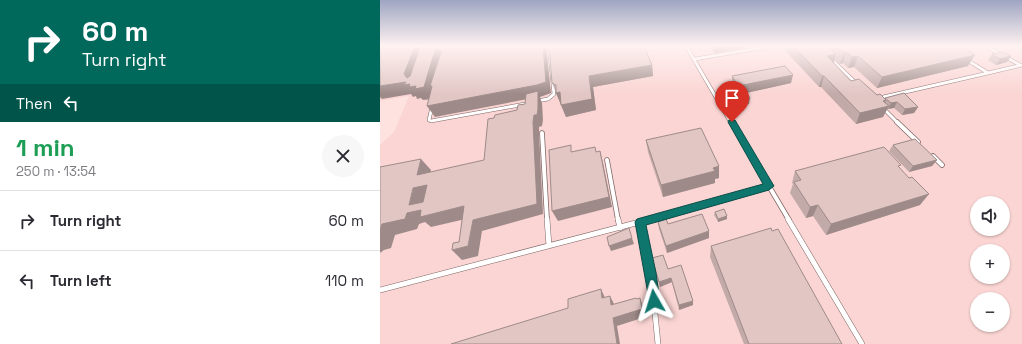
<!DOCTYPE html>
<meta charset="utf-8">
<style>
:root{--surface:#fff;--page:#f7f7f7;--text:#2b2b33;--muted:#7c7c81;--line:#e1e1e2}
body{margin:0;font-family:"Space Grotesk",sans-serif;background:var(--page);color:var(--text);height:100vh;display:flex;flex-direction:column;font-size:15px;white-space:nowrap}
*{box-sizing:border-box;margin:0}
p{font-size:13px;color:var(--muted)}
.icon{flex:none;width:22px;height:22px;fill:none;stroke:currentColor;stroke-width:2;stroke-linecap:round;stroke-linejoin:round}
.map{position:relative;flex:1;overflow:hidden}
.panel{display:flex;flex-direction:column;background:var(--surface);width:380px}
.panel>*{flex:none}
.banner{background:#00695c;color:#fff;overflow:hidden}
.tools{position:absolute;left:590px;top:196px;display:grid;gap:8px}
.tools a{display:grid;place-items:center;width:40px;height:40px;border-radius:50%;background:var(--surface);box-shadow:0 1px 3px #0004;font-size:20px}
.pin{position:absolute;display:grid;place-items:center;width:34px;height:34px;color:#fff;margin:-41px -17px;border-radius:50% 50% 50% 0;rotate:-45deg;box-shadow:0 0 4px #0007}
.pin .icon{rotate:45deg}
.me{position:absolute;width:44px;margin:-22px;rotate:354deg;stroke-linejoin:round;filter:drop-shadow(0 0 3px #0008)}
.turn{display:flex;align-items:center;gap:14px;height:84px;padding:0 16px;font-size:18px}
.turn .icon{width:52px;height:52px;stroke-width:2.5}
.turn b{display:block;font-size:28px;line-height:34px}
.then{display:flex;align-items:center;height:38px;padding:0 16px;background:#0003;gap:8px;font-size:15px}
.round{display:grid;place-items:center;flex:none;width:42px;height:42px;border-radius:21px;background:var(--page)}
.headline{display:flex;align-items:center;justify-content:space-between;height:68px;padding:0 16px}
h1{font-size:24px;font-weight:600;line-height:30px;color:#1e9e55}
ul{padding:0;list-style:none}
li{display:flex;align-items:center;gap:12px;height:60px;padding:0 16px;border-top:1px solid var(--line)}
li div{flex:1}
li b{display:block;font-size:15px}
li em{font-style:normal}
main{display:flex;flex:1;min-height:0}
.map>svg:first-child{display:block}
.built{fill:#fad5d3;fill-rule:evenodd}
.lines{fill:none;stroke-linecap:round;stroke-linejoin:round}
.lane-far2-casing{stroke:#7f6765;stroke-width:4}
.lane-far1-casing{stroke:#7f6765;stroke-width:5.5}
.lane-casing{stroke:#7f6765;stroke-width:6}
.lane-far2{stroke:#fff;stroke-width:3}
.lane-far1{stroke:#fff;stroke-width:4}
.lane{stroke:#fff;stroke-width:5}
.wall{fill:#c2aaa9}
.shaded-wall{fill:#9e8b89}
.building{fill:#e1c6c4;stroke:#9e8b89;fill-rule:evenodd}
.route{fill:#0f766e;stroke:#0a4d48}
</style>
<main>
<section class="panel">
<div class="banner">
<div class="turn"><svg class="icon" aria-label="right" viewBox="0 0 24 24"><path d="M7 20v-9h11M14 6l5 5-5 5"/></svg><div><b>60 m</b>Turn right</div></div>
<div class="then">Then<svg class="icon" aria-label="left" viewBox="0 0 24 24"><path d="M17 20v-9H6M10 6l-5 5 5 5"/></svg></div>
</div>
<div class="headline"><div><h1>1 min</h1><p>250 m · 13:54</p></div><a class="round"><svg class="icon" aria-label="close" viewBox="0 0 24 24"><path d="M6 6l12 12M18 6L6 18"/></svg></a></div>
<ul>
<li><svg class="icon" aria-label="right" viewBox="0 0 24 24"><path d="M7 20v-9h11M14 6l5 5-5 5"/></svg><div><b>Turn right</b></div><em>60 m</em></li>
<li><svg class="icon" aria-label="left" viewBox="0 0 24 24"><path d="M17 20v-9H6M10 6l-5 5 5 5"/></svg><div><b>Turn left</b></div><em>110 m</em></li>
</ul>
</section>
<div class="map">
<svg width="642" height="344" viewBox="0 0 642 344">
<rect width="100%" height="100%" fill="#fee2df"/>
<path class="built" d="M0 46H642V344H0V145L14 132 29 96 0 101ZM597 203H623V229H597ZM597 251H623V277H597ZM597 299H623V325H597Z"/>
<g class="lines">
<g class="lane-far2-casing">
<path id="lane-far2" d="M306 46 351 123
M606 46 640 65
M450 58 477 84
M315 59 386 47
M587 60 608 73 642 65
M499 98 608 73
M157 101 168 99 174 94 169 46
M52 107 49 120 51 121 151 103
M503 108 518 123"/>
</g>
<g class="lane-far1-casing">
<path id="lane-far1" d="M351 122 409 220
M517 122 538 142
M162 133 167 220
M553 156 562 165
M227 160 238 220
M268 220 389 186"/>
</g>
<g class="lane-casing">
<path id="lane" d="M167 219 169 246
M238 219 240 228
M408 219 482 344
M261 222 271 273 278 344
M0 290 271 219"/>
</g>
<use href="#lane-far2" class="lane-far2"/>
<use href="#lane-far1" class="lane-far1"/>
<use href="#lane" class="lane"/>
</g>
<path class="wall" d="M329 46H375L334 53Z
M401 46H581L588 66 497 88 474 67 468 68 463 63 460 64 455 59 454 63 471 81 497 95 505 98 538 107 534 113 522 115 514 108 507 109 503 117 476 124 441 87H439Z
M612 54 631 56 627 62 616 65 608 60Z
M272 65 273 76 213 87 216 110 186 117 172 83Z
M352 76 411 83 366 93 369 104 360 106 355 98 356 93 352 85Z
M266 140 339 166V178L335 179V183L283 197 268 152Z
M513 145 557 160 552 166 529 172 509 151Z
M519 168 540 205 446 235 433 216 426 218 410 193 413 184 412 183 415 171Z
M335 212 347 216V219L338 222 334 215Z
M278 222 288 224 329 238 287 253 279 229Z
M331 246 462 344H364L330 257Z
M272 258 288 269 313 305 299 310 292 282 280 287Z"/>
<path class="shaded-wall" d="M35 46H46L32 85 24 74Z
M163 46H166L171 93 160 97 162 103 163 120 162 126 159 127V133L163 214 102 231 98 256 82 260 72 250 88 246 93 220 153 122 154 115 158 97 55 117 47 106Z
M334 46H375L334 53Z
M58 48 65 59 52 99 43 100 41 98 37 99 36 96 33 97 31 94 2 99 0 97V86L26 82 30 84 36 86 55 50Z
M466 52 463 63 460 64 464 53Z
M456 54 453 65 447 56Z
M595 55 588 66 497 88 502 77Z
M478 56 474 67 468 68 472 57Z
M631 56 627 62 616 65 620 59Z
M272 65 273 76 213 87 216 110 186 117 181 105 209 76Z
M413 75 411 83 357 95 358 86Z
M442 76H444L441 87H439Z
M180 92 184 104 181 105 176 93Z
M370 98 369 104 360 106 361 100Z
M506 100 503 108 509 106 503 117 476 124 480 113 503 101Z
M517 102 514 108 508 109 511 103Z
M538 107 534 113 522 115 525 109Z
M220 151 223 163 232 207 178 221 172 211Z
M41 159 51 170 48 185 84 206 94 217 51 227 45 222 39 224 37 229 15 235 11 248 4 250 0 253V231L2 224 29 205Z
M557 160 552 166 529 172 533 166Z
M339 166V178L335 179V183L283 197 281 185Z
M549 194 540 205 446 235 451 224Z
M438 205 433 216 426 218 430 207Z
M347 216V219L338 222V219Z
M329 231V238L287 253 286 246Z
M252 238 254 244 231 251 229 246Z
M291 278 292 282 280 287 279 282Z
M221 289 225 298H222Z
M230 296 234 304 231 305Z
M260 298 263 307 265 317 237 326 240 344H237L233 318Z
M313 301V305L299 310V305Z"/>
<path class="building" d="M0 46H35L24 74 27 78 30 76 40 47 52 46H163L166 82 157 85 47 106 52 86H50L61 52 58 48 55 50 44 87 35 89 36 86 29 87 30 84 24 85 26 82 0 86Z
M169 46H264L272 65 209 76 212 99 181 105 180 92 176 93V85L172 83Z
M413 46H447L456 54 447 56 471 81 479 79 497 95 500 94 506 100 503 101 509 106 480 113 444 76H442Z
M455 46H581L595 55 502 77 478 56 472 57 466 52 464 53Z
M624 52 631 56 620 59 612 54Z
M405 66 413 75 358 86 352 76Z
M364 90 370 98 361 100 356 92Z
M158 91V109L157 115H154L153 122 157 204 93 220 88 246 72 250 73 243 79 242 84 206 40 217 41 210 27 213 25 219 2 224 0 231V167L41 159 37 175 104 160 108 119 114 118 115 115 137 110 138 105 145 104 146 94ZM47 185 43 202 29 205 33 188Z
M524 93 538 107 525 109 517 102 511 103 505 98Z
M321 128 339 166 333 168 335 171 281 185 266 140Z
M535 139 557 160 533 166 513 145Z
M191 145V152L215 147 216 152 220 151 229 197 172 211 169 150Z
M504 147 521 165 518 166 529 178 532 177 549 194 451 224 438 205 430 207 414 182 421 180 415 171Z
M344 209 347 216 338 219 335 212Z
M322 214 329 231 286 246 278 222 286 219 288 224Z
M249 228 252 238 229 246 227 237Z
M391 228 392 231 398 229 462 344H369L331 246Z
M283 255 288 269 301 265 313 301 299 305 291 278 279 282 272 258Z
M221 289 222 298 230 296 231 305 256 298 257 299 260 298 262 309 233 318 237 344H71L188 308V299Z"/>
<linearGradient id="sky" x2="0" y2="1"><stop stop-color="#9ea5c2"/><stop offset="0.49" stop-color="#fff2f1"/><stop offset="1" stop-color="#fff2f1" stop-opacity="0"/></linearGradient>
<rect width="642" height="94" fill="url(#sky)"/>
<path class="route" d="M349 120H355L394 186 389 190 266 225 276 273 280 301 278 305 274 307 270 305 255 222 257 219 383 184 348 122Z"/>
</svg>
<div class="tools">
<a><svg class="icon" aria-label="sound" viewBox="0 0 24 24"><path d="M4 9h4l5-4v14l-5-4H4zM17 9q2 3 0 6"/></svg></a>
<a>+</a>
<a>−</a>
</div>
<div class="pin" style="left:352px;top:122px;background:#d93025"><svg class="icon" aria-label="arrive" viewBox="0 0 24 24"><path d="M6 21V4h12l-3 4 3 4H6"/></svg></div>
<svg class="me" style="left:274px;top:301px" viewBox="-20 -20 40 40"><path d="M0-17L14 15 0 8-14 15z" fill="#0f766e" stroke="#fff" stroke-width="4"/></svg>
</div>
</main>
